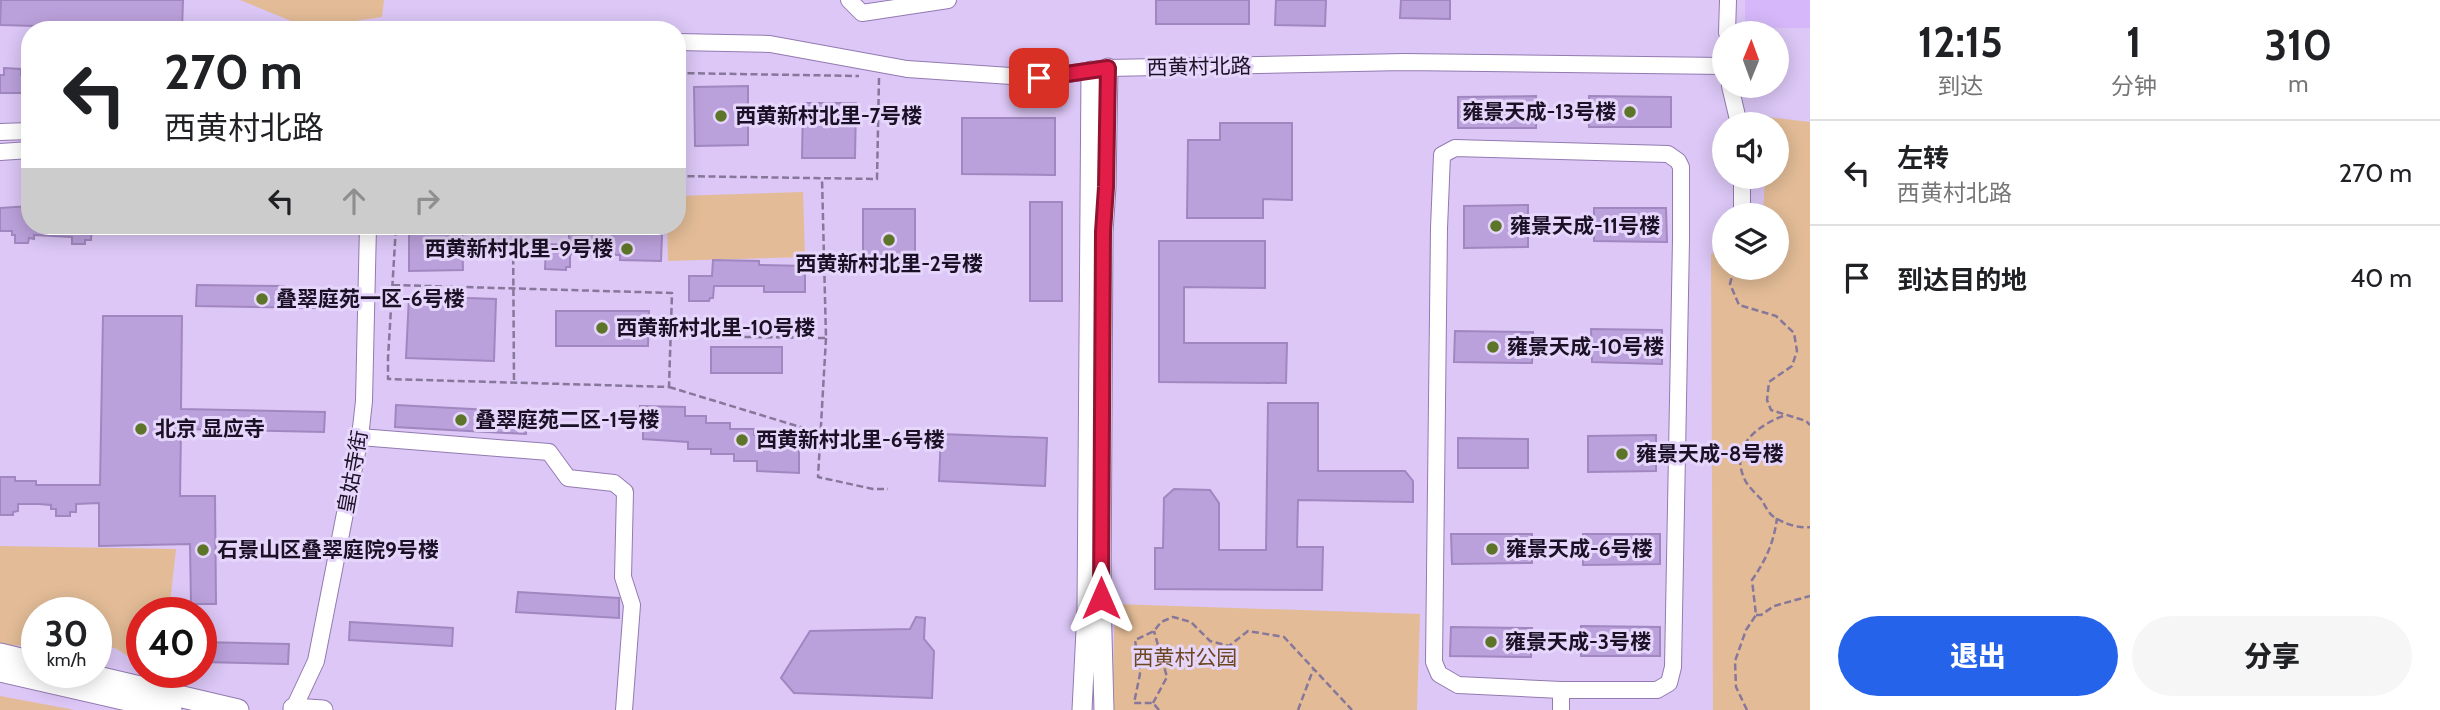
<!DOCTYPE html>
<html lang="zh">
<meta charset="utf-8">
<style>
:root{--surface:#fff;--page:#f6f6f6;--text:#202124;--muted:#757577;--line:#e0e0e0;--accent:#2563eb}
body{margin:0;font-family:Cabin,"Noto Sans SC",sans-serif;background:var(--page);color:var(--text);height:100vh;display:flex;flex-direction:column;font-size:26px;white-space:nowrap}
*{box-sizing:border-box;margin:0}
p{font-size:23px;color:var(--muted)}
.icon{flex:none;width:38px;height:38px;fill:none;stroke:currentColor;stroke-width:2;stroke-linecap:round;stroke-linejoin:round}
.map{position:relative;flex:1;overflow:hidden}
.sheet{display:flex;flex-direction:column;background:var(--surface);width:630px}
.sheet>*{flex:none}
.top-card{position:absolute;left:21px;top:21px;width:665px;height:214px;border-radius:28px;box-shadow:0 4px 18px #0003;background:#fff;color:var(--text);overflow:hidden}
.needle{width:46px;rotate:1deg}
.fabs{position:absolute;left:1712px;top:21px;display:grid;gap:14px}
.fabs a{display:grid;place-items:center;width:77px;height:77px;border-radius:50%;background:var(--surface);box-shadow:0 4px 18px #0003;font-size:35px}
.speed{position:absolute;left:21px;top:597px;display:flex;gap:14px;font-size:35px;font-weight:700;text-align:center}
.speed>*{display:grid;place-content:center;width:91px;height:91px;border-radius:50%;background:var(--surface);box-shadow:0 4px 18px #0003;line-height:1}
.speed small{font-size:18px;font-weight:400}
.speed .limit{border:10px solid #d22;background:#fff;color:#111}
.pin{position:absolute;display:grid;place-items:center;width:60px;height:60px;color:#fff;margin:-30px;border-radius:14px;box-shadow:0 4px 10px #0006}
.me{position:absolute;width:77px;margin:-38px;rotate:0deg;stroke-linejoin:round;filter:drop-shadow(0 0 5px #0008)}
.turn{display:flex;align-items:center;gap:24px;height:147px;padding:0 28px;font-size:32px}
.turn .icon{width:91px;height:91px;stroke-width:2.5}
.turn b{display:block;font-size:49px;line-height:60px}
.lanes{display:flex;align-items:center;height:66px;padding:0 28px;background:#0003;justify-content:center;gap:35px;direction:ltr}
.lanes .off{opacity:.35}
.eta{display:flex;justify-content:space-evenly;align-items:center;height:119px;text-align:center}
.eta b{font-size:42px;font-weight:800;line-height:49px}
.action{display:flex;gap:14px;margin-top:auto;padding:14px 28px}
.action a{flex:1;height:80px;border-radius:42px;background:var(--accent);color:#fff;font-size:28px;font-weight:800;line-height:80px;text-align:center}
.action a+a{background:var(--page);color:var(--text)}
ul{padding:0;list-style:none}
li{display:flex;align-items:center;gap:21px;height:105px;padding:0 28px;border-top:2px solid var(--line)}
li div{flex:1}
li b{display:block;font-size:26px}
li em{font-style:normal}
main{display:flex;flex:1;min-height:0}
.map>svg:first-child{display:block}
.built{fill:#d6b8fa}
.green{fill:#e3bc97}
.building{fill:#bba1db;stroke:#a087bf;stroke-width:2}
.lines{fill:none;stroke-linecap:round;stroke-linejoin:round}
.minor-casing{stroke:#937ab1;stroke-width:18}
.tertiary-casing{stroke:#937ab1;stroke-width:21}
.secondary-casing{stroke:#937ab1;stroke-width:23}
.path{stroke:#87779a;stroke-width:2.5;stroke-dasharray:7 3.5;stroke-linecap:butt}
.minor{stroke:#fff;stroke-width:16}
.tertiary{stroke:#fff;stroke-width:19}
.secondary{stroke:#fff;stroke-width:21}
.route-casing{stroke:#92132f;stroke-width:18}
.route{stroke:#e11d48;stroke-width:12}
.poi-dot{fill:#5d7528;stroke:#e6d6fb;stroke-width:2.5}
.labels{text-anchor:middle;stroke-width:6;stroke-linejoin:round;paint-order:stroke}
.street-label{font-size:21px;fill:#1b1126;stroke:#e6d6fb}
.poi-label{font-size:21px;font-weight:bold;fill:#1b1126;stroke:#e6d6fb;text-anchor:start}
.park-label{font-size:21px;fill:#6d471e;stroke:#e6d6fb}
</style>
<main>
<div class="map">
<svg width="1810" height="710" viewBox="0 0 1810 710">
<rect width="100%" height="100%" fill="#dcc7f6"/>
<path class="built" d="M1745 0H1810V28H1745Z"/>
<path class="green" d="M240 0H384L382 17 308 28Z
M1767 117 1810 122V710H1713L1711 254 1724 249V268H1776V215H1763L1765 177H1776V124H1766Z
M803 192 805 257 668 261 667 226H677V196Z
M0 546 176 549 169 612H142V665L115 648 96 647V612H37V646L0 645Z
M1115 604 1420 614 1417 710H1112Z
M0 696 75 710H0Z"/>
<path class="building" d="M1 0H183L182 30 0 25Z
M1156 0H1249V24H1156Z
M1276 0H1326L1325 26 1275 25Z
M1401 0H1450V19L1400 18Z
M4 68 21 69V75H30V93H0V75H4Z
M748 86V145L695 146 694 87Z
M1536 96V128H1458V97Z
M1589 96 1671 97V127H1589Z
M803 103H856L855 158H802Z
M962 118H1055V175L962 174Z
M1220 123H1292V200L1263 199V218H1187L1188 140H1220Z
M1030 202H1062V301H1030Z
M1528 205V247L1464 248V206Z
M30 206V226H92L91 240H85V244H72V237L34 235V239L29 238 28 243H15V235H12V231H0V208Z
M1594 208H1666L1667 242 1594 241Z
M863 209H915V270H863Z
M409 226H462L463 270 409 271Z
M569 228 616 229V234H662L661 261 620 260V255L570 254V267H566V270L545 269 546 244 569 245Z
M1159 241H1265V288L1184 287V343H1287L1286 383 1159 382Z
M713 260 759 261V265L805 266V292H764V286H714L713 298H710L709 301H689V276H712Z
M197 285 284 286V291L327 292V308L196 306Z
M409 296 496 299 494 361 406 358Z
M556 311H649L648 346H556Z
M103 316H182L181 409 325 412 324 432 181 429 180 496H215L216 604H191L190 544 99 546V503L76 504V512H70V516H56V509H51V505L39 504H18V511L13 512V515H0V477H15V481H36V485H100Z
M1591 329 1662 330V364L1592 362Z
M1455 331 1533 332 1532 363 1454 362Z
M711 347H782V373H711Z
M1268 403H1318V471H1405L1413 481V502L1298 500 1297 547H1323L1322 590 1155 589V548H1163L1164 498 1174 489 1210 490 1219 503V550H1266Z
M396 405 527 412 526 434 395 427Z
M640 406 685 407V416H706V423H730V429H754V435L775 436 776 441H799V473L757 471V461H734V454H711V449H688V442L643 439V428H640Z
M941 434 1047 438 1045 486 939 481Z
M1656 435V471L1588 472V436Z
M1458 438 1528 439V468H1458Z
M1451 534H1532V563L1452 564Z
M1583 534H1660V564L1583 565Z
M518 592 619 598V618L516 612Z
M916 617 925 618 924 639 934 651 932 698 794 693 781 678 810 631 910 629Z
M350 622 453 628 452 646 349 640Z
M1581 626 1660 627V656H1581Z
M1451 627 1532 628 1531 657 1450 656Z
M201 642 289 644 288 664 201 662Z"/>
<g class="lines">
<g class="minor-casing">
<path id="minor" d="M849 0 862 13 948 0
M1727 33 1728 0
M677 42 770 44 907 69 1039 78 1108 68 1404 62 1724 66
M1730 86 1739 124
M0 132 30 131
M1455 148 1668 154 1678 161 1681 167V240L1673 667 1669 683 1657 690H1561L1458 685 1439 674 1434 662 1439 228 1442 155Z
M0 152 30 150
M1742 209V177
M360 437 549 452 568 478 614 483 625 492 623 577 632 605 624 710
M293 710 316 661 360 437 364 401 368 226
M1561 710V690"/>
</g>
<g class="tertiary-casing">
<path id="tertiary" d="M293 708 323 710
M1082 710 1087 610 1091 71
M1104 710 1101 598 1103 232 1106 187 1108 68"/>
</g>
<g class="secondary-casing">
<path id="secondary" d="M0 654 37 663
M0 671 171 710
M76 672 238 710"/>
</g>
<path class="path" d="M677 73 859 76
M677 176 877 179 879 78
M513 226 514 383
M1734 268 1730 284 1739 305 1776 316 1794 333 1797 351 1792 366 1769 382 1767 400 1771 410 1806 421 1810 425
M393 285 672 293 669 387 388 379V358L396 226
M671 336 826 338 822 178
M826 338 818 477 873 489H888
M669 387 820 433
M1783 416C1755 427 1728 448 1746 482 1750 488 1756 494 1761 499 1765 505 1768 513 1774 517 1783 523 1799 529 1810 527
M1756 615H1761L1774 606 1810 596
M1153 703 1167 677 1154 631
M1159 710 1153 703H1134L1140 674 1135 640 1154 631 1161 622 1173 617 1191 622 1210 641 1229 646 1248 631 1284 637 1352 710
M1298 710 1313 670
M1747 710 1736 687 1735 661 1746 630 1756 615 1752 580C1766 560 1774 542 1777 518"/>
<use href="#minor" class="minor"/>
<use href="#tertiary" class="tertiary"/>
<use href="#secondary" class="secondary"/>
</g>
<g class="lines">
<g class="route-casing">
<path id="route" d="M1039 78 1108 68 1106 187 1103 232 1101 598"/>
</g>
<use href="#route" class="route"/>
</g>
<g class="poi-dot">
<circle cx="1630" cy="112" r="7"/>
<circle cx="721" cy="116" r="7"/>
<circle cx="1496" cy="226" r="7"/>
<circle cx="889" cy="240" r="7"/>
<circle cx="627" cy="249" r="7"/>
<circle cx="262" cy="299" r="7"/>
<circle cx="602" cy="328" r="7"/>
<circle cx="1493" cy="347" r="7"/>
<circle cx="461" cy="420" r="7"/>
<circle cx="141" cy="429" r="7"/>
<circle cx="742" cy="440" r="7"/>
<circle cx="1622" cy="454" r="7"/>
<circle cx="1492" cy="549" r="7"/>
<circle cx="203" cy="550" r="7"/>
<circle cx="1491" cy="642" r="7"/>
</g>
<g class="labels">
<g class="street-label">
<text transform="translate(1199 67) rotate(-1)" y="7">西黄村北路</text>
<text transform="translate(353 472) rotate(-80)" y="7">皇姑寺街</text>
</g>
<g class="poi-label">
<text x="1616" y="119" text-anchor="end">雍景天成-13号楼</text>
<text x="735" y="123">西黄新村北里-7号楼</text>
<text x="1510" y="233">雍景天成-11号楼</text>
<text x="613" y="256" text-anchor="end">西黄新村北里-9号楼</text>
<text x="889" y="271" text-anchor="middle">西黄新村北里-2号楼</text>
<text x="276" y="306">叠翠庭苑一区-6号楼</text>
<text x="616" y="335">西黄新村北里-10号楼</text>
<text x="1507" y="354">雍景天成-10号楼</text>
<text x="475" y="427">叠翠庭苑二区-1号楼</text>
<text x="155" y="436">北京 显应寺</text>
<text x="756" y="447">西黄新村北里-6号楼</text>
<text x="1636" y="461">雍景天成-8号楼</text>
<text x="1506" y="556">雍景天成-6号楼</text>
<text x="217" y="557">石景山区叠翠庭院9号楼</text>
<text x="1505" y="649">雍景天成-3号楼</text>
</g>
<g class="park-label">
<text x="1185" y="665">西黄村公园</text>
</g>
</g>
</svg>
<div class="fabs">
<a><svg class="needle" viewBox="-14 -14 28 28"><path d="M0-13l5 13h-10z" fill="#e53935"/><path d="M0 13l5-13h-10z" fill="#757577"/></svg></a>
<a><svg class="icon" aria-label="sound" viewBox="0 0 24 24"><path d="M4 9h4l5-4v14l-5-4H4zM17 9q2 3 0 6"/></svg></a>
<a><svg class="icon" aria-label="layers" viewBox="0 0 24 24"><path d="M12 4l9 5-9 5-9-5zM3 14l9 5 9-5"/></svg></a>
</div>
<div class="speed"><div>30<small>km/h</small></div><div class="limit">40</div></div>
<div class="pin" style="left:1039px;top:78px;background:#d93025"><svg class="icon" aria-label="arrive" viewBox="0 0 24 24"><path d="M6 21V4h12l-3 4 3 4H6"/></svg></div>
<svg class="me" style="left:1101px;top:598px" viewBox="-20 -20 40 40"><path d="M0-17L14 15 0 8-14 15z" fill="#e11d48" stroke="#fff" stroke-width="4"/></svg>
<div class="top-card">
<div class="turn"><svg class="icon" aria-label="left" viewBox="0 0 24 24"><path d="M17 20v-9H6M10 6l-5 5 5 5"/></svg><div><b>270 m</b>西黄村北路</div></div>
<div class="lanes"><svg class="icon" aria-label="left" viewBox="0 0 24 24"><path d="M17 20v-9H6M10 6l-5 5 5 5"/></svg><svg class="icon off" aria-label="ahead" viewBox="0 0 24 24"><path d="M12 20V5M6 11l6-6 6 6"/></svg><svg class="icon off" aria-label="right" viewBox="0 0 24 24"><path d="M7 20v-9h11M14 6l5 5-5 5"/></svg></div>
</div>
</div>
<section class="sheet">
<div class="eta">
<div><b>12:15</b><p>到达</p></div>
<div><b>1</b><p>分钟</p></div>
<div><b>310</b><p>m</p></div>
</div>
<ul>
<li><svg class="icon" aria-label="left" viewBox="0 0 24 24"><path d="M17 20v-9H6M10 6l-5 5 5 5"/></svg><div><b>左转</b><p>西黄村北路</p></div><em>270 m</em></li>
<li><svg class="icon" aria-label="arrive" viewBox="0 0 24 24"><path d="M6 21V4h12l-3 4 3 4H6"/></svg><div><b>到达目的地</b></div><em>40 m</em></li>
</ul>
<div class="action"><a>退出</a><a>分享</a></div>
</section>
</main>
